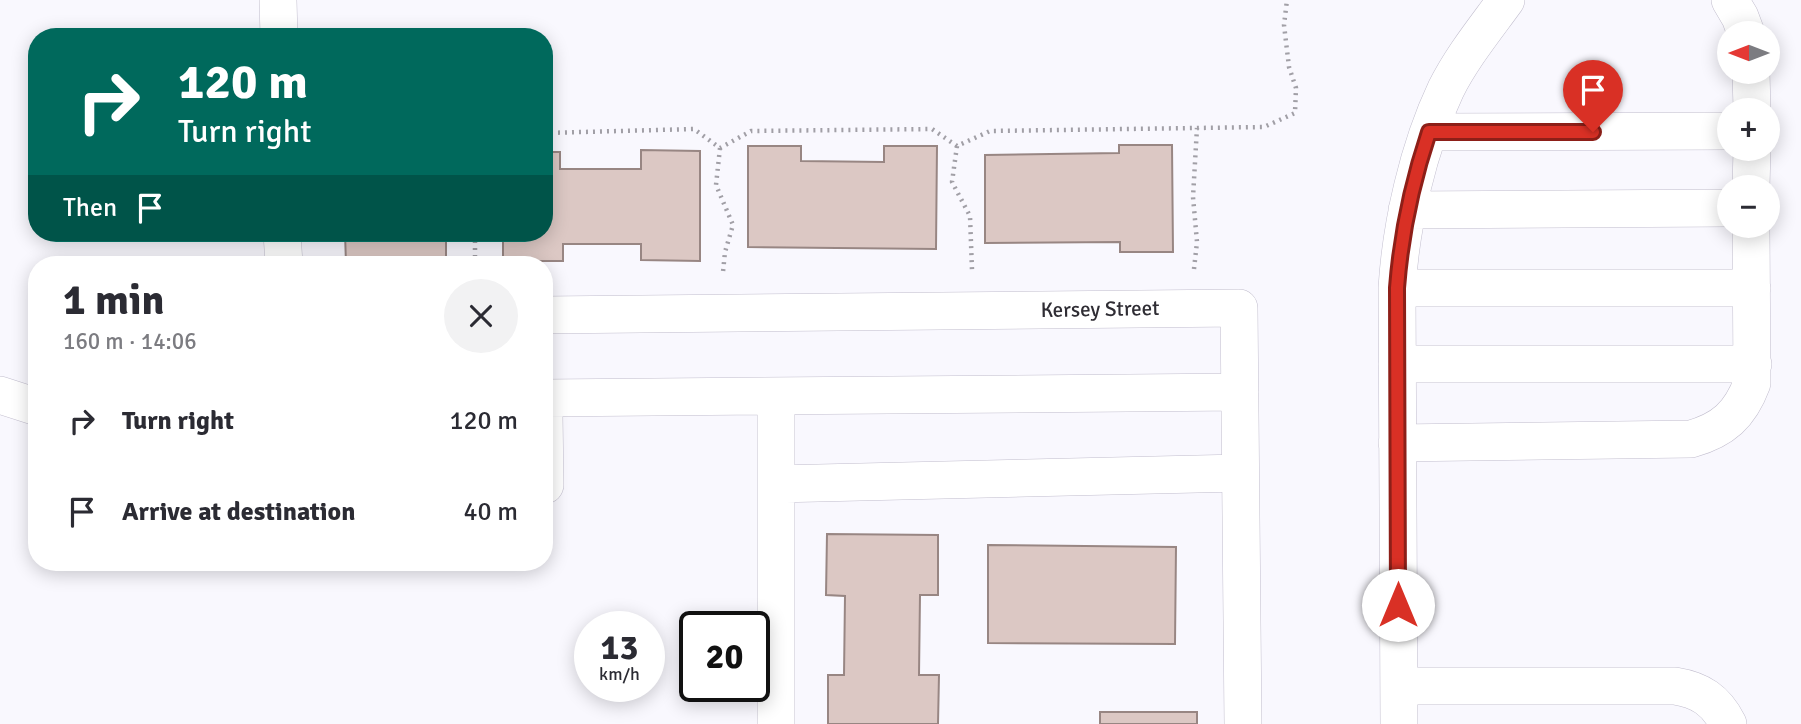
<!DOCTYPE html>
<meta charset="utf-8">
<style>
:root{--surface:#fff;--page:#f2f2f3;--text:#2b2b33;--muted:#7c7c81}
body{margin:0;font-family:Signika,sans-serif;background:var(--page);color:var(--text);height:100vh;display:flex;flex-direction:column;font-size:26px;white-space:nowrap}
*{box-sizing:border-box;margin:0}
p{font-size:23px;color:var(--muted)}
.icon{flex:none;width:38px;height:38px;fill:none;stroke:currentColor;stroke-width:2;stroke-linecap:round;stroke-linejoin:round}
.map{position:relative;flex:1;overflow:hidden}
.side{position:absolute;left:28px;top:256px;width:525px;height:315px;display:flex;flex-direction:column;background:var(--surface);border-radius:28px;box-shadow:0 4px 18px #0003}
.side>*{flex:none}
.banner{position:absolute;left:28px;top:28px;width:525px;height:214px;border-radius:28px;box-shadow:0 4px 18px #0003;background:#00695c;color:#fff;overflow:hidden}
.needle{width:46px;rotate:270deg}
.tools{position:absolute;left:1717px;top:21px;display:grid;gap:14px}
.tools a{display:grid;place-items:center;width:63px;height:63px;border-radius:50%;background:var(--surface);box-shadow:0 4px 18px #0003;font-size:35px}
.speed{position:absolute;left:574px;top:611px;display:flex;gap:14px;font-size:35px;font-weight:700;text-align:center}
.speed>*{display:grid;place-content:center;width:91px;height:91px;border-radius:50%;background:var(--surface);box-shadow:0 4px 18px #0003;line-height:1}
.speed small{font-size:18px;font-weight:400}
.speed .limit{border:4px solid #111;border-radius:10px;background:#fff;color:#111}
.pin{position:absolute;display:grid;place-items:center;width:60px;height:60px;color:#fff;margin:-72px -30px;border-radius:50% 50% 50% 0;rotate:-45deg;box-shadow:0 0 7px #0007}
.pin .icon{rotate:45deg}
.me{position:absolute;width:77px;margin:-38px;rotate:0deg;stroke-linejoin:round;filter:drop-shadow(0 0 5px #0008)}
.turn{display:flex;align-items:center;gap:24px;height:147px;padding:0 35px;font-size:32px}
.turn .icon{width:91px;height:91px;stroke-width:2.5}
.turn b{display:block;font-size:49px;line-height:60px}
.then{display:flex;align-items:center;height:66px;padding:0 35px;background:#0003;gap:14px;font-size:26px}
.round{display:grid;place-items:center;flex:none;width:74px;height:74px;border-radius:37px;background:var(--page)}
.overview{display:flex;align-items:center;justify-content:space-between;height:119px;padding:0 35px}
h1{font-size:42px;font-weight:700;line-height:52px}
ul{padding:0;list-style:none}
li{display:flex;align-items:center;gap:21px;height:91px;padding:0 35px}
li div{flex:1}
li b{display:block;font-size:26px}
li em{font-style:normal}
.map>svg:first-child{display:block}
.building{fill:#dcc8c4;stroke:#988683;stroke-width:2}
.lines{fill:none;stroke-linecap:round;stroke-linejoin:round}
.minor-casing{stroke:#c2bece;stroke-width:38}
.path{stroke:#a19fa6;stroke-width:4.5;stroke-dasharray:2 5;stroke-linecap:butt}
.minor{stroke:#fff;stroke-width:37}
.route-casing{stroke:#8d1f18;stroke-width:18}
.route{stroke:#d93025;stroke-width:12}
.labels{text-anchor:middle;stroke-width:5;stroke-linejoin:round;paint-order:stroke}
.street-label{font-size:21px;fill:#2f2d34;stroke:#fff}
</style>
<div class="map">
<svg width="1801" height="724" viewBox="0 0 1801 724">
<rect width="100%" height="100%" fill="#f9f8fe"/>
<path class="building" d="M1119 145H1172L1173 252H1120V242L985 243V155L1119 153Z
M748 146H801V161L884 162V146H937L936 249 748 247Z
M641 150 700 151V261L641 260V244H563V261H503V233H544V152H560V169H641Z
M345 233H446V263L346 264Z
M827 534 938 535V595H920L919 675H939L938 724H828V675H844L845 596 826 595Z
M988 545 1176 547 1175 644 988 643Z
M1100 712H1197V724H1100Z"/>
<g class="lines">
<g class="minor-casing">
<path id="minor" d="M278 0 279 37
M1730 0 1740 17 1746 33
M1751 72 1752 110
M1429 132 1729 131
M1751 187 1752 149
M1407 210 1729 208
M282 233 284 264
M1397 288H1752
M544 315 1239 308 1243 724
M1397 364H1753
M0 395 37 407
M776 396V724
M544 398 1240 392
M544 414 545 485
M1397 443 1691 439C1723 430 1740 415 1752 383L1751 226
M776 484 1240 473
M1399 686H1675C1700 690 1716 700 1728 724
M1399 724 1397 288C1401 224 1418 148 1446 89 1462 57 1485 29 1506 0"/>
</g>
<path class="path" d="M544 133 694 129 720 148 751 131 932 129 957 146 990 131 1264 127 1295 113 1296 88 1289 67 1284 25 1287 0
M957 146 952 182 970 216 972 270
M720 148 716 185 733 225 725 252 723 272
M475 264V233
M1194 269 1197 242 1193 197 1197 128"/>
<use href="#minor" class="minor"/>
</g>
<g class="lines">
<g class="route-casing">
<path id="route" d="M1398 605 1397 288C1401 235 1412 183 1429 132H1593"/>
</g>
<use href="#route" class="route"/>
</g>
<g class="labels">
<g class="street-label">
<text transform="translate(1100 309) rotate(-1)" y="7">Kersey Street</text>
</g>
</g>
</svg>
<div class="tools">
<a><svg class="needle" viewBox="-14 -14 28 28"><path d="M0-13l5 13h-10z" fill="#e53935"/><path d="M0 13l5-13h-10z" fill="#7c7c81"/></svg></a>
<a>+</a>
<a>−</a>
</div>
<div class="speed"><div>13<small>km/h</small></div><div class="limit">20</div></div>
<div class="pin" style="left:1593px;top:132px;background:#d93025"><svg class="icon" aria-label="arrive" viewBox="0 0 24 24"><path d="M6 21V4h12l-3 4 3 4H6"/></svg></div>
<svg class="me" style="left:1398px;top:605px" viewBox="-20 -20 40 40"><circle r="19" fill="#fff"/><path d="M0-13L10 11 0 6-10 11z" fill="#d93025"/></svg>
<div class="banner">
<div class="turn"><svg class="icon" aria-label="right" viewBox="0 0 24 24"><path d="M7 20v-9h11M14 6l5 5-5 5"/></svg><div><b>120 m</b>Turn right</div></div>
<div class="then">Then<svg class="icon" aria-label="arrive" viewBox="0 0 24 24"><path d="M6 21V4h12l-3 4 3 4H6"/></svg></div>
</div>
<section class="side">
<div class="overview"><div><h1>1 min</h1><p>160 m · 14:06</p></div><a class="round"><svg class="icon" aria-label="close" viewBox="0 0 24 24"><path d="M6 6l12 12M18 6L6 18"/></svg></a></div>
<ul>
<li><svg class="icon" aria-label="right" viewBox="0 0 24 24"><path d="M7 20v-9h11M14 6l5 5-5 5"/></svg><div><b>Turn right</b></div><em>120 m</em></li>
<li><svg class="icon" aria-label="arrive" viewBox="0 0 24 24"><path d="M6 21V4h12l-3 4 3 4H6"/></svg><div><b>Arrive at destination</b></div><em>40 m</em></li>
</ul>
</section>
</div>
